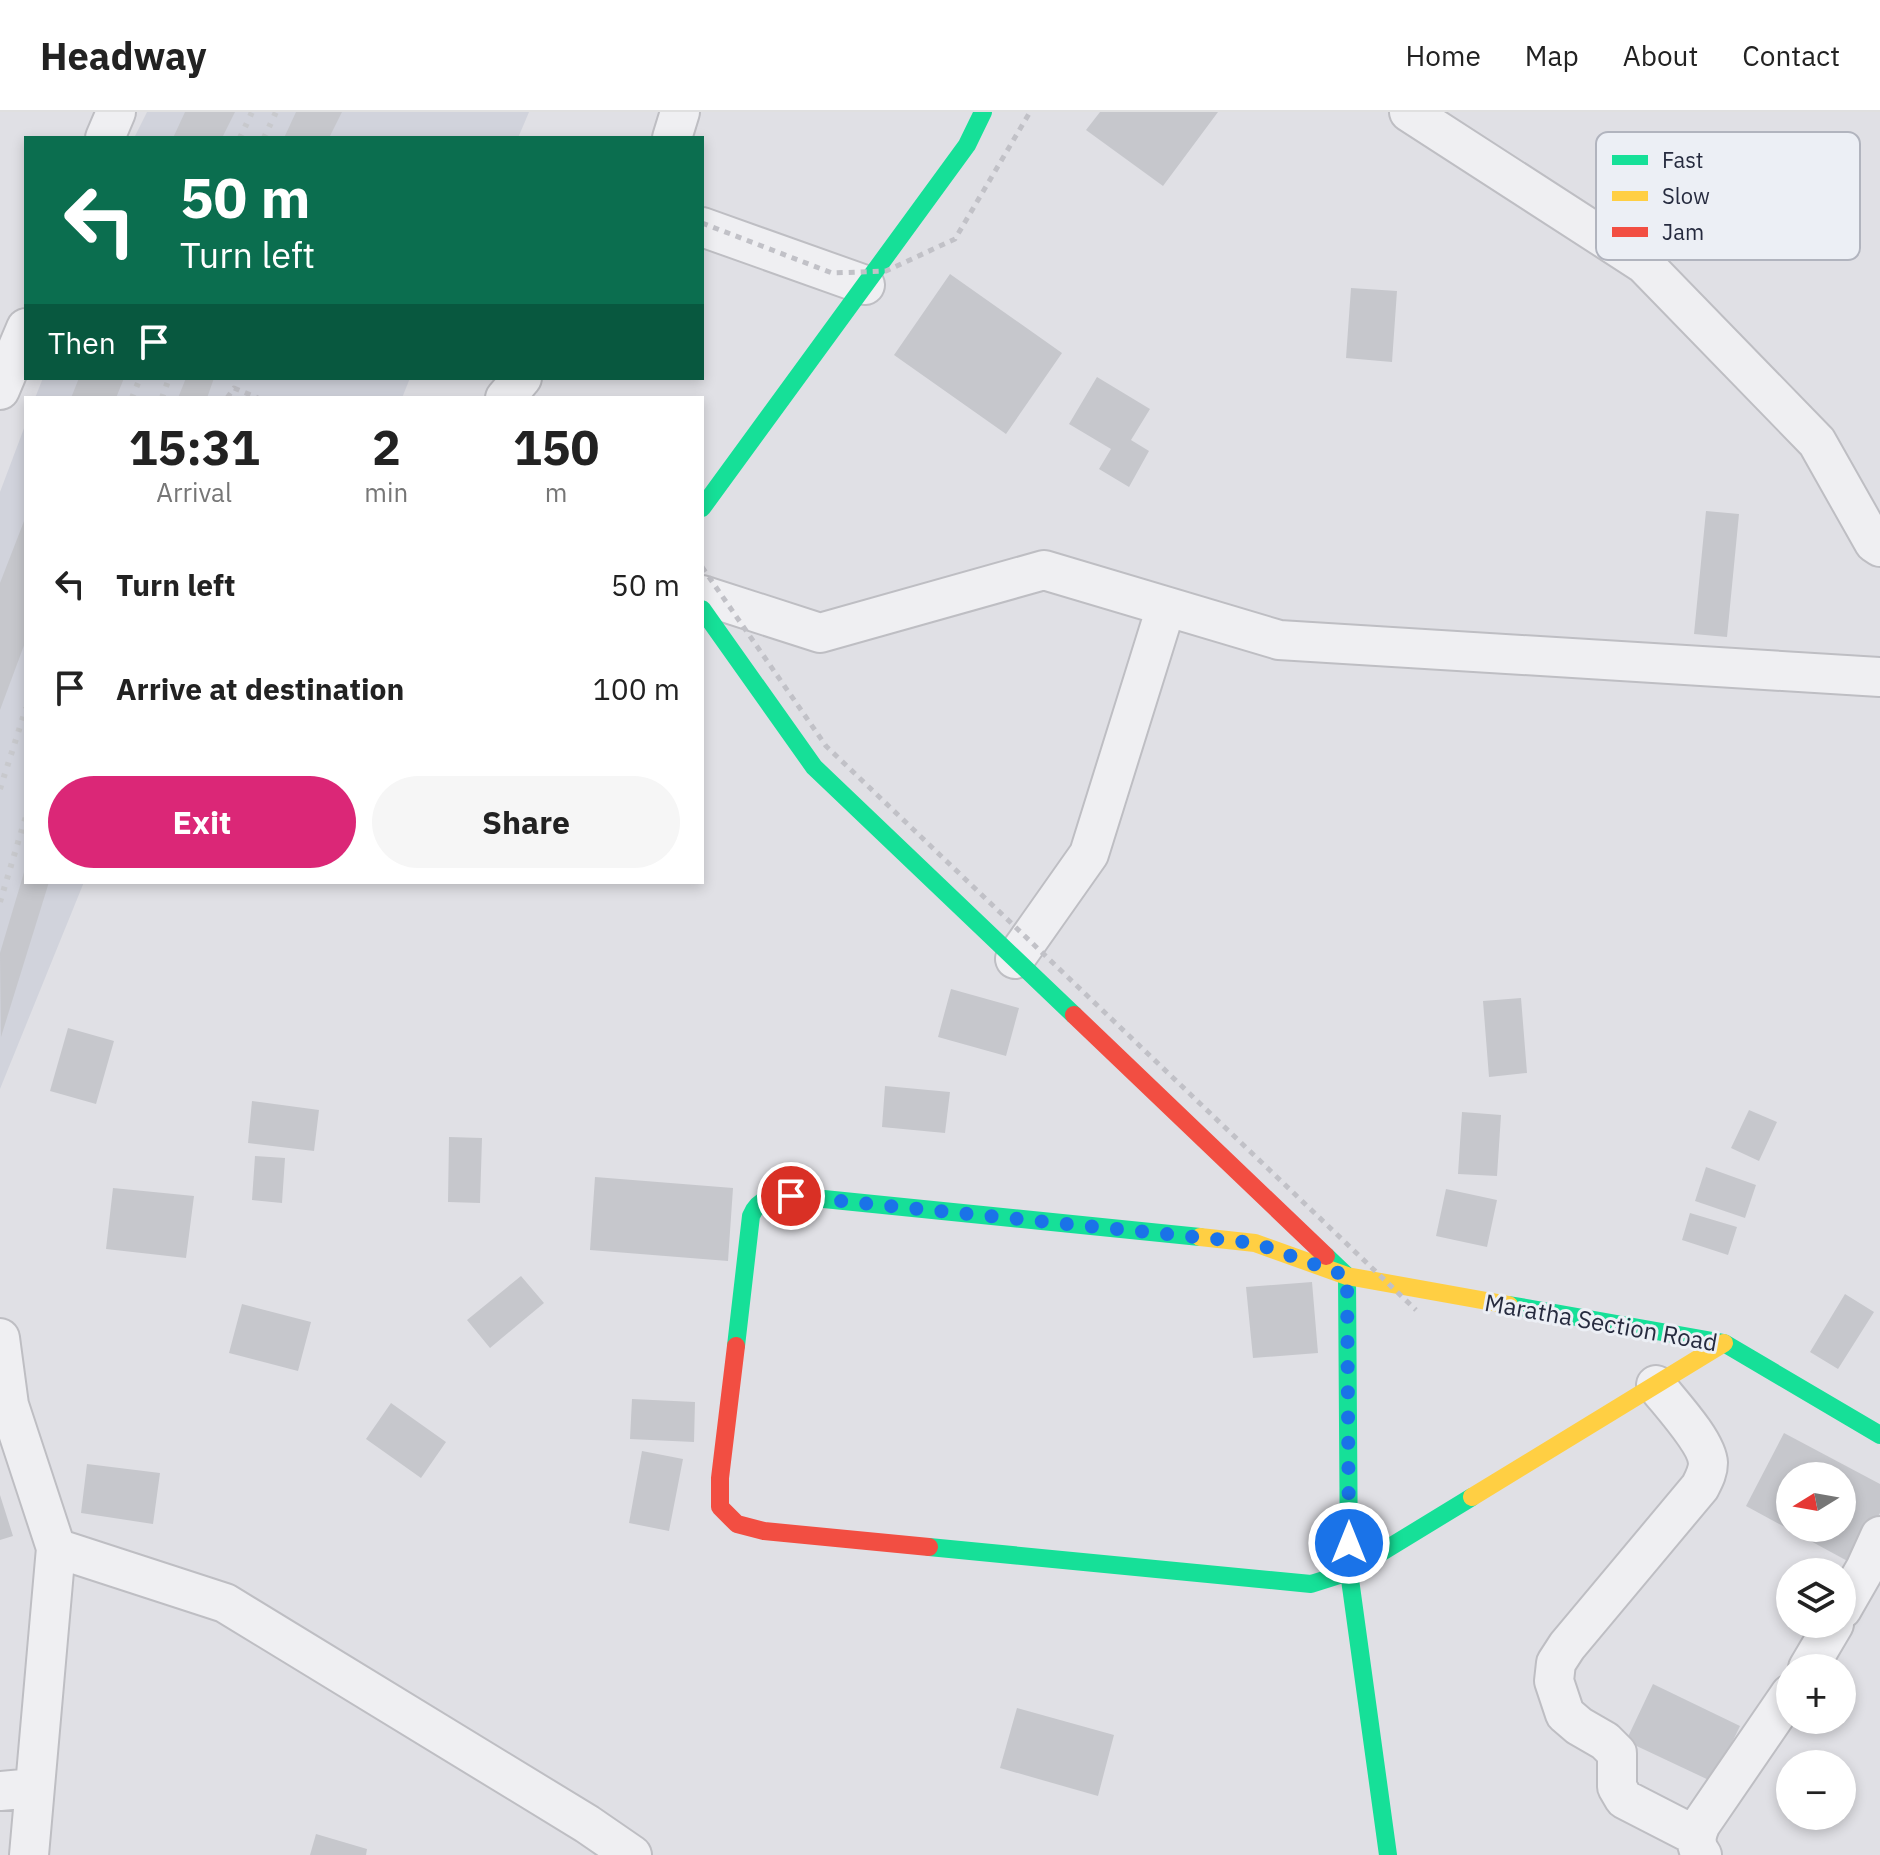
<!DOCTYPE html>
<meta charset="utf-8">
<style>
:root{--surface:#fff;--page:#f6f6f6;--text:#222;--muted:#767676;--line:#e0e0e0;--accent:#db2777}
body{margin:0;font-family:"IBM Plex Sans",sans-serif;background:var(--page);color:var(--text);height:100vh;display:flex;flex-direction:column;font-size:30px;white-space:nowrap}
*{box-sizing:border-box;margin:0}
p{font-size:26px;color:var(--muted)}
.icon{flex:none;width:44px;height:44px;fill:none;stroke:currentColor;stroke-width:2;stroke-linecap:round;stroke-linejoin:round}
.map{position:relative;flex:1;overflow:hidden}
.sheet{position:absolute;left:24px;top:284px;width:680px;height:488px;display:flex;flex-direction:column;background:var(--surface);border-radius:0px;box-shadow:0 4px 12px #0003}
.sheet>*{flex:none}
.guide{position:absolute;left:24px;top:24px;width:680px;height:244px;border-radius:0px;box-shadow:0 4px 12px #0003;background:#0b6e4f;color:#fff;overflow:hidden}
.needle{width:52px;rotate:259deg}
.controls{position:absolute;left:1776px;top:1350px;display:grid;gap:16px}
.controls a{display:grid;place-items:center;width:80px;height:80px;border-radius:50%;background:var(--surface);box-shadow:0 4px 12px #0003;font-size:40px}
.pin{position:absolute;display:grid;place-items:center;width:68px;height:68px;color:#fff;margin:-34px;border:4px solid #fff;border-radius:50%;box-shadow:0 2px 8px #0007}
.me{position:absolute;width:88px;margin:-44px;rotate:0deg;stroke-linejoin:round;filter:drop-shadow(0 0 6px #0008)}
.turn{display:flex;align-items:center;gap:28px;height:168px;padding:0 24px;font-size:36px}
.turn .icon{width:104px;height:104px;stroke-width:2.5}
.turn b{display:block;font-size:56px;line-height:68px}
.then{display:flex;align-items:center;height:76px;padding:0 24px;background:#0003;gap:16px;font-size:30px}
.eta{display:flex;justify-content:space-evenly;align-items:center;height:136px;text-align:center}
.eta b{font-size:48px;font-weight:700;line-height:56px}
.primary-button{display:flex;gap:16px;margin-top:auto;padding:16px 24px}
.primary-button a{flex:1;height:92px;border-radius:48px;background:var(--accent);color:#fff;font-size:32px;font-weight:700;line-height:92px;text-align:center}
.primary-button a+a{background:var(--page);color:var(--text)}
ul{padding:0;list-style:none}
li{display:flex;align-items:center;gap:24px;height:104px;padding:0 24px}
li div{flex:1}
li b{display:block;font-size:30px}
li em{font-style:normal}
header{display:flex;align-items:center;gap:48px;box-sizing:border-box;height:112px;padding:0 40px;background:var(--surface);border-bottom:2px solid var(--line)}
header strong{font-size:38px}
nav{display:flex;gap:44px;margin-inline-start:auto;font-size:28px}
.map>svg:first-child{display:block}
.built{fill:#d1d3dc}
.building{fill:#c6c7cc;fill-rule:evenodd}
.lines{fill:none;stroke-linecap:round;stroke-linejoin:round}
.street-casing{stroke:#bebec3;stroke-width:42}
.path{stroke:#c1c1c7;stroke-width:5;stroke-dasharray:6 6;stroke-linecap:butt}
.street{stroke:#efeff2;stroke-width:38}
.fast{stroke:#16e098;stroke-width:18}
.slow{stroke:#ffcf43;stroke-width:18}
.jam{stroke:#f24e42;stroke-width:18}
.rail{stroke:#c8c9cd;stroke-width:6;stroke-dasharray:4 8;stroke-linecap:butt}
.path-bridge{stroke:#c1c1c7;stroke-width:5;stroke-dasharray:6 6;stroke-linecap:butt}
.route{stroke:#1a73e8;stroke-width:14;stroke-dasharray:0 25.2}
.labels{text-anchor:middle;stroke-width:6;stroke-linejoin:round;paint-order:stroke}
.street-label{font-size:24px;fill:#262b3f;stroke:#eceff5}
.key{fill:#eceff5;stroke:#b1b4be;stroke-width:2}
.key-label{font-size:22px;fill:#262b3f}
</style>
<header>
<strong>Headway</strong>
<nav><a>Home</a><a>Map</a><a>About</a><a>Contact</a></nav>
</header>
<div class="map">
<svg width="1880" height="1743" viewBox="0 0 1880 1743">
<rect width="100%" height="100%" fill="#e0e0e5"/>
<path class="built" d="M147 0H529L518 26H134Z
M43 266H410L402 286H35Z
M26 311V770H84L0 977V380Z"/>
<path class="building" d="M185 0H235L222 26H173Z
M296 0H342L329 26H284Z
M1100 0H1218L1163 74 1086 18Z
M950 162 1062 241 1006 322 894 243Z
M1351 176 1397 179 1392 250 1346 246Z
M1097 265 1150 297 1131 328 1149 339 1129 375 1099 357 1111 337 1069 312Z
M79 266H124L116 286H71Z
M186 266H214L207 286H178Z
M1706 399 1739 402 1727 525 1694 522Z
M26 404V528L0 598V471Z
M25 757 26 770H49L1 925 0 841Z
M951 877 1019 896 1006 944 938 925Z
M1521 886 1527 961 1489 965 1483 889Z
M68 916 114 929 96 992 50 979Z
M885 974 950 980 945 1021 882 1015Z
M252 989 319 998 314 1039 248 1031Z
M1749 998 1777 1010 1759 1049 1731 1036Z
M1462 1000 1501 1003 1497 1064 1458 1062Z
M449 1025 482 1026 480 1091 448 1090Z
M255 1044 285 1046 282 1091 252 1088Z
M1706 1055 1756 1073 1745 1106 1695 1089Z
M595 1065 733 1076 728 1149 590 1138Z
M113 1076 194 1084 186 1146 106 1137Z
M1446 1077 1497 1088 1487 1135 1436 1124Z
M1690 1101 1737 1115 1728 1143 1682 1128Z
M521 1164 544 1191 490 1236 467 1208Z
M1312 1170 1318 1241 1253 1246 1246 1175Z
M1845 1182 1874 1200 1838 1257 1810 1240Z
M242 1192 311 1210 298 1259 229 1241Z
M632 1287 695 1290 694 1330 630 1327Z
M391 1291 446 1330 421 1366 366 1327Z
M1784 1321 1880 1372V1401L1853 1452 1746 1394ZM1790 1364H1842V1416H1790Z
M642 1339 683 1347 669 1419 629 1411Z
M87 1352 160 1361 153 1412 81 1401Z
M0 1383 13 1424 0 1428Z
M1653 1572 1740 1614 1713 1670 1626 1629Z
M1017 1596 1114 1623 1098 1684 1000 1656Z
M316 1722 367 1737 366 1743H310Z"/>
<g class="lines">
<g class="street-casing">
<path id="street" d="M1409 0 1644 152 1817 330 1874 431 1880 435
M105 26 116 0
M672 26 680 0
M702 115 865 173
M0 278 26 216
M505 286 522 266
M702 483 820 521 1044 458 1279 528 1880 565
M1015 847 1089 742 1166 495
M0 1226 9 1293 56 1436 29 1743
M1656 1273C1670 1291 1707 1330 1708 1351 1708 1360 1704 1367 1700 1375L1567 1534 1556 1551 1554 1569 1565 1602 1579 1614 1605 1629 1617 1641V1675L1624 1687 1696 1724
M56 1436 225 1491 587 1712 632 1743
M1842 1497 1865 1457 1880 1424
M1808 1556 1834 1512
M0 1679 34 1676
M1702 1743C1694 1732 1696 1723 1701 1712L1790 1582"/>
</g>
<path class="path" d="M227 286 234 276 258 286"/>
<use href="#street" class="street"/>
<path class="fast" d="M702 396 967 33 983 0
M702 497 814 655 1074 903
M1326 1144 1347 1164 1349 1460 1388 1743
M1509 1193 1724 1231 1880 1323
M736 1234 751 1104C760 1081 783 1084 804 1085L1200 1125
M929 1435 1311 1472 1349 1460 1472 1385"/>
<path class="slow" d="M1200 1125 1255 1131 1347 1164 1509 1193
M1472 1385 1724 1231"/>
<path class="jam" d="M1074 903 1326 1144
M736 1234 720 1366V1395L737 1412 764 1419 929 1435"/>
<path class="rail" d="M240 26 252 0
M264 26 276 0
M132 286 140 266
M162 286 169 266
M0 677 26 596
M0 790 26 704"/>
<path class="path-bridge" d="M702 111 832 161 886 159 955 127 1030 0
M702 455 826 634 1416 1198"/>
</g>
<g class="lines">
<path class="route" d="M791 1084 1255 1131 1347 1164 1349 1431"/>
</g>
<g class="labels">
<g class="street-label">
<text transform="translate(1601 1211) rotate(10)" y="8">Maratha Section Road</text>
</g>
</g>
<rect x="1596" y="20" width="264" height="128" rx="12" class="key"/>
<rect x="1612" y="43" width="36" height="10" fill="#16e098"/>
<rect x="1612" y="79" width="36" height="10" fill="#ffcf43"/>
<rect x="1612" y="115" width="36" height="10" fill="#f24e42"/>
<g class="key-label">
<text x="1662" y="56">Fast</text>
<text x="1662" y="92">Slow</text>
<text x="1662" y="128">Jam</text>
</g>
</svg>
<div class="controls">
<a><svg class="needle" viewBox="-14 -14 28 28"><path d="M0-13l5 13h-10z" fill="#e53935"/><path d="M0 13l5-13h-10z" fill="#767676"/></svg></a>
<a><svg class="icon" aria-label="layers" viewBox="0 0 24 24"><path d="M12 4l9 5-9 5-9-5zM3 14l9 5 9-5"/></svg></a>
<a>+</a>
<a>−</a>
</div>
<div class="pin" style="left:791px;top:1084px;background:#d93025"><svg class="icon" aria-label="arrive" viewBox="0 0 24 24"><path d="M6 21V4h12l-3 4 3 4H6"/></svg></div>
<svg class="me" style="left:1349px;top:1431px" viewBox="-20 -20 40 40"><circle r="17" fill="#1a73e8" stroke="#fff" stroke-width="3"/><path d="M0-11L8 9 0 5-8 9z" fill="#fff"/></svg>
<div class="guide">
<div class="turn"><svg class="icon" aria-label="left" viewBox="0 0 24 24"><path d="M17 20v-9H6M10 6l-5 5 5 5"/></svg><div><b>50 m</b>Turn left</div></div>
<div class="then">Then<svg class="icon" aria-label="arrive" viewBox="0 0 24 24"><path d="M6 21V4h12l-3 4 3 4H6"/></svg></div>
</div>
<section class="sheet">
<div class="eta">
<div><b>15:31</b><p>Arrival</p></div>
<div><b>2</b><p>min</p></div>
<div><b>150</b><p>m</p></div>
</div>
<ul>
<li><svg class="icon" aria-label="left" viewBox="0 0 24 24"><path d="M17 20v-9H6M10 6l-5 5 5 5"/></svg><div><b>Turn left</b></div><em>50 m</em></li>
<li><svg class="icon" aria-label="arrive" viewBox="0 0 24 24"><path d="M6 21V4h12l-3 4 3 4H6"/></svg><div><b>Arrive at destination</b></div><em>100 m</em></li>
</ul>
<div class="primary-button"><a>Exit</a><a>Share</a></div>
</section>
</div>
